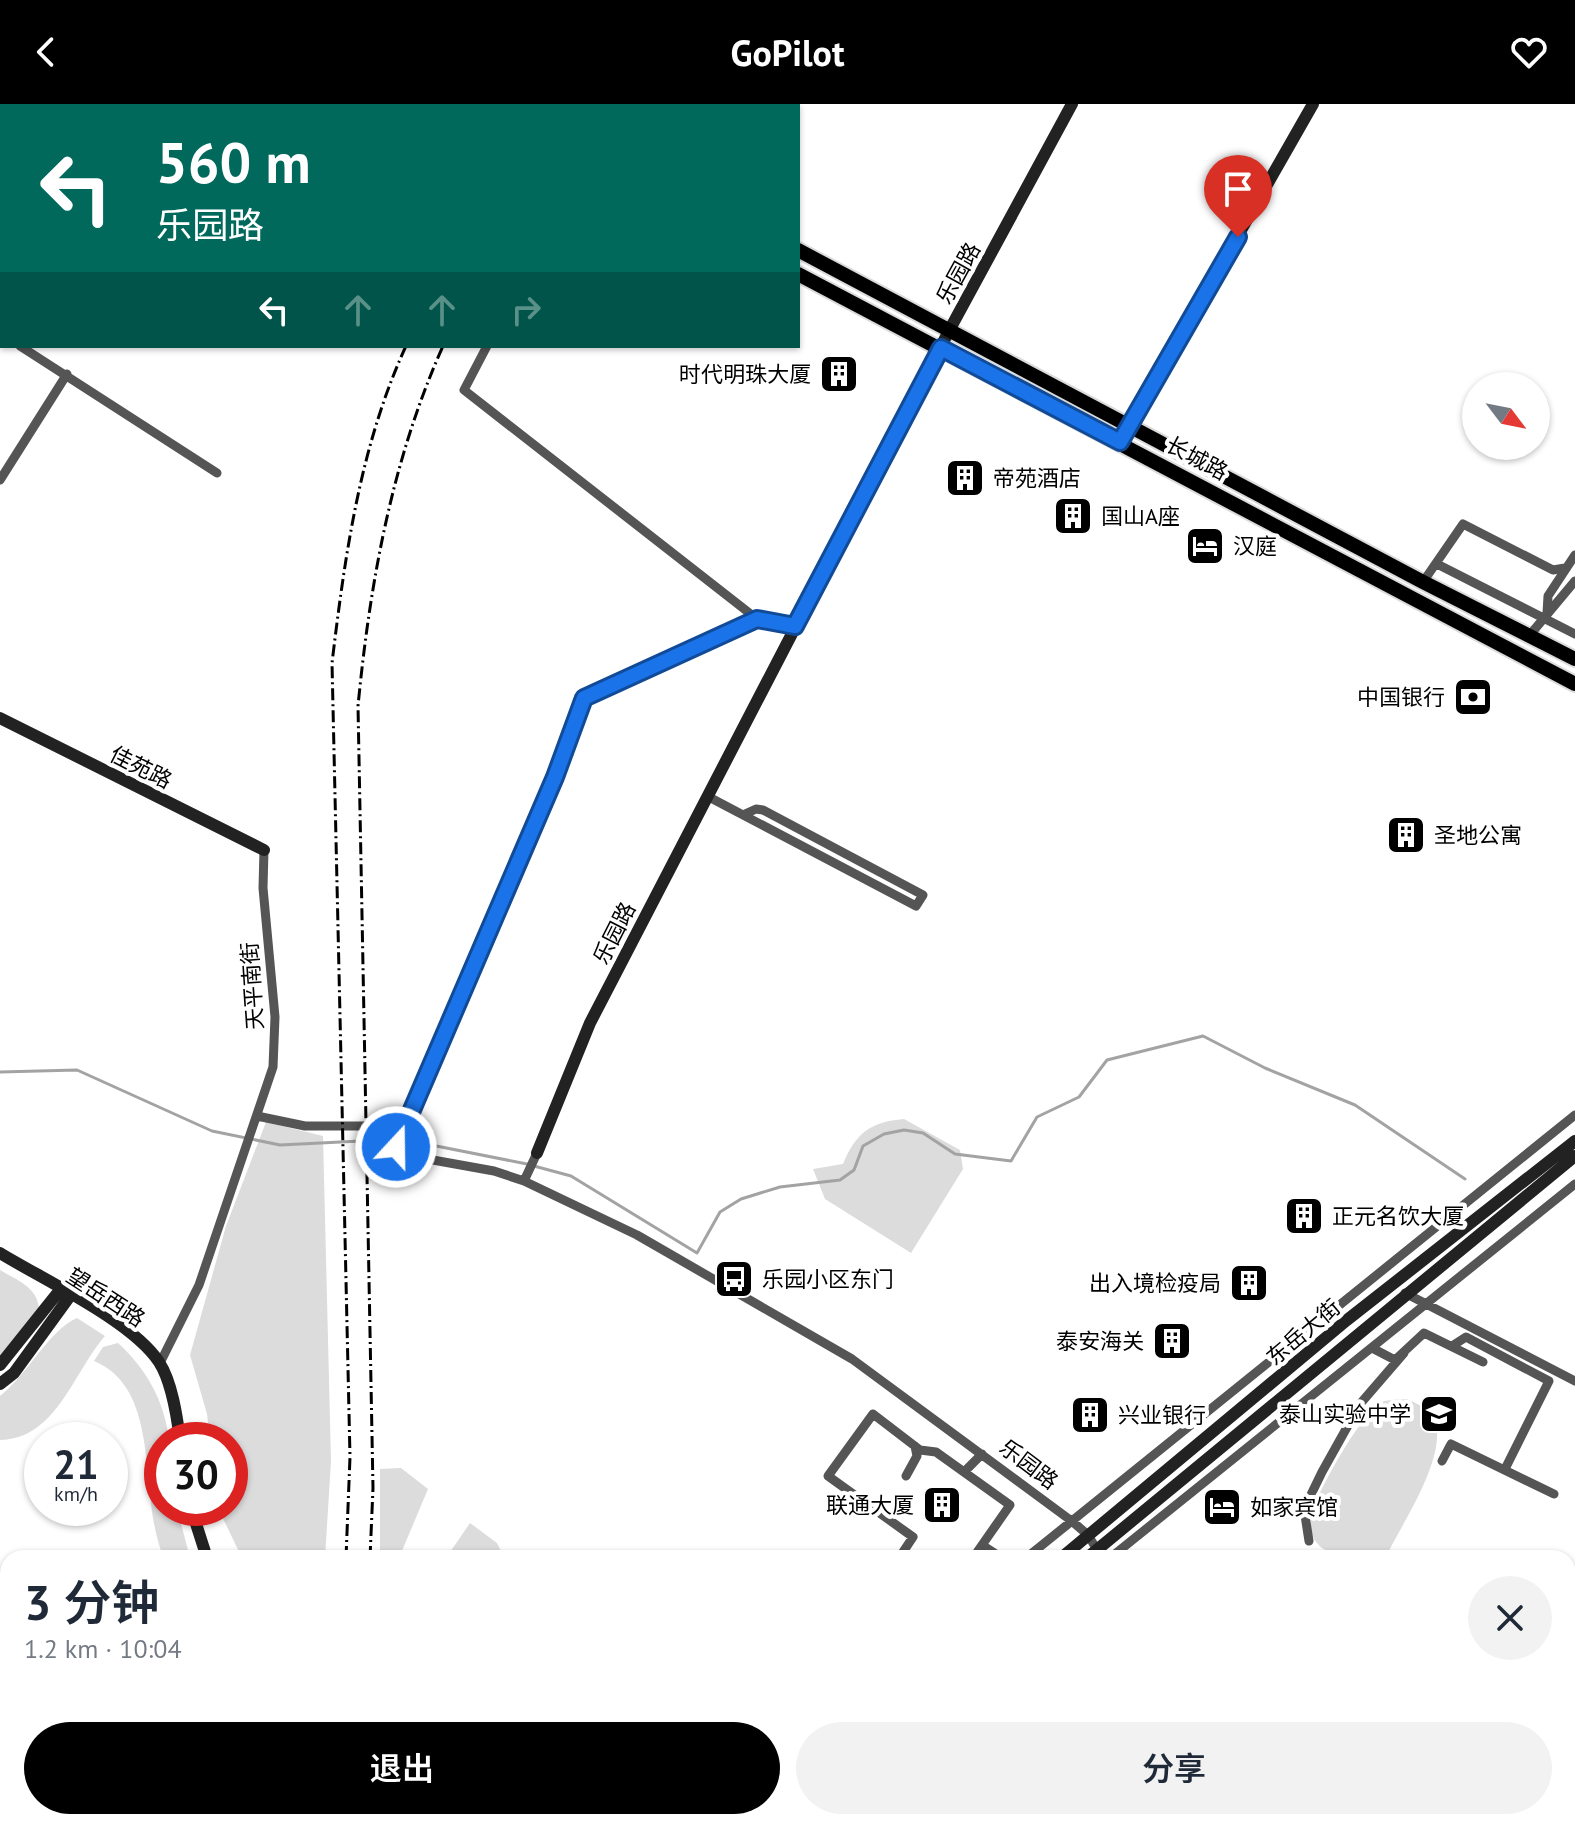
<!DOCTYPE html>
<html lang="zh">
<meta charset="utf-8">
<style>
:root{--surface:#fff;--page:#f2f2f3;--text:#1f2937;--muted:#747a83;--accent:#000}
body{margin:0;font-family:"PT Sans","Noto Sans SC",sans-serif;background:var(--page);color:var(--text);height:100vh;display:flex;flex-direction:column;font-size:30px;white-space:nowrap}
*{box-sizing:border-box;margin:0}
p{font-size:26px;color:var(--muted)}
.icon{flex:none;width:44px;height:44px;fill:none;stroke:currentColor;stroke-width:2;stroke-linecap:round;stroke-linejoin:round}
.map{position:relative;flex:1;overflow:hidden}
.side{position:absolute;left:0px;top:1446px;width:1576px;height:280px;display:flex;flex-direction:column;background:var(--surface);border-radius:24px 24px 0 0;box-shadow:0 2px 6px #0004}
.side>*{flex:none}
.hud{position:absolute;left:0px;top:0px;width:800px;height:244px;box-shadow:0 2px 6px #0004;background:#00695c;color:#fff;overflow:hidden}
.needle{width:52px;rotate:122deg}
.controls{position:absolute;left:1462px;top:268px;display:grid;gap:16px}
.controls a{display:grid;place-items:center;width:88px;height:88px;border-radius:50%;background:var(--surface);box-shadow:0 2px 6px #0004;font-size:40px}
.speed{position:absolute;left:24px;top:1318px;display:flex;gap:16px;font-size:40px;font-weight:700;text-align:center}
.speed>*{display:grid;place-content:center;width:104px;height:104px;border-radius:50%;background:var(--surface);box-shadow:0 2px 6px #0004;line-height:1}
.speed small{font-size:20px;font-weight:400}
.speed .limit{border:12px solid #d22;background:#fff;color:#111}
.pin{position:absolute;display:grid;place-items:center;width:68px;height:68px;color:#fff;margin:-82px -34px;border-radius:50% 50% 50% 0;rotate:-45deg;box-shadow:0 0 8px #0007}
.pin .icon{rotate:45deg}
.me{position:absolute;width:88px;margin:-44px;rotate:21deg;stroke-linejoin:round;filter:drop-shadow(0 0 6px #0008)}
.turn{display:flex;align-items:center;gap:28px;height:168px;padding:0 24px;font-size:36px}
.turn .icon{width:104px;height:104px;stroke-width:2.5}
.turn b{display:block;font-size:56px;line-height:68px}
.lanes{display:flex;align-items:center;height:76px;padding:0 24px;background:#0003;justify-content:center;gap:40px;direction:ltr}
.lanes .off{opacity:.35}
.round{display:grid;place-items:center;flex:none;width:84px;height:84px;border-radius:42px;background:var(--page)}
.overview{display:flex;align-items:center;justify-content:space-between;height:136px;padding:0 24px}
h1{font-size:48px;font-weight:600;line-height:60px}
.cta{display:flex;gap:16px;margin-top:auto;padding:16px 24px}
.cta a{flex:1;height:92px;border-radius:48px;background:var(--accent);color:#fff;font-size:32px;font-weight:600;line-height:92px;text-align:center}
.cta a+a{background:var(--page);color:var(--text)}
header{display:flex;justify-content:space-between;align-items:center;height:104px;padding:0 24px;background:var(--accent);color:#fff;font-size:36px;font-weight:600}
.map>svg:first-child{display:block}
.green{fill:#dcdcdc}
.water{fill:#a3a3a3}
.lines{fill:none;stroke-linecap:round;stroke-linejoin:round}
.stream{stroke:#a3a3a3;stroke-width:3}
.primary-casing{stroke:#dbdbdb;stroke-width:18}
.street{stroke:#555;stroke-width:9}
.secondary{stroke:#222;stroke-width:12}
.primary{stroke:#000;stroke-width:14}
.rail{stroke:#000;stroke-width:3;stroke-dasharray:12 4 2 4;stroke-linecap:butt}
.route-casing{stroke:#114b97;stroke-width:20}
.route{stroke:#1a73e8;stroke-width:14}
.labels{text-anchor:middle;stroke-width:8;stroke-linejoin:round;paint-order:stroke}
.street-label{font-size:22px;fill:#000;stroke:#fff}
.poi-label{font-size:22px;fill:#000;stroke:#fff;text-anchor:start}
</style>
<header><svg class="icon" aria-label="back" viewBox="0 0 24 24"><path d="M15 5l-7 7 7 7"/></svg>GoPilot<svg class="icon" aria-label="heart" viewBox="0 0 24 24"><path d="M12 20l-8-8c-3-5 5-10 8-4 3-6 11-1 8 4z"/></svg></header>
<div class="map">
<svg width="1575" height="1726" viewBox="0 0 1575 1726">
<rect width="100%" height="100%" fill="#fff"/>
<path class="green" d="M904 1015 960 1046 963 1065 911 1149 825 1095 813 1065 843 1060C856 1029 870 1018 904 1015Z
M266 1018 323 1032 331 1357 325 1454H242L218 1404H230V1336H210L207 1310 190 1251 226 1122Z
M0 1166C17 1176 37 1183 39 1204L0 1255Z
M77 1214 105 1232C73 1269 56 1335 0 1336V1292C27 1271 50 1225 77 1214Z
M118 1239C147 1266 164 1296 169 1336H162V1404H177L190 1454H164C137 1394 164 1286 94 1257L103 1243Z
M1407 1295C1413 1298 1424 1302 1429 1308 1457 1338 1404 1416 1389 1447 1357 1462 1298 1454 1313 1406 1319 1385 1364 1305 1382 1298 1389 1295 1400 1296 1407 1295Z
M401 1364 428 1385 399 1454H380V1365Z
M470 1419 497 1439 502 1449 496 1454H446Z
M206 1718H276L273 1726H213Z
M321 1718H380L377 1726H318Z
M794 1718H878L891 1726H784Z
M954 1718H1466L1473 1726H966Z"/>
<path class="water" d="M1287 1718H1374L1375 1726H1285Z"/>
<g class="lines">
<path class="stream" d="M0 968 77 966 212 1027 280 1041 401 1035 527 1060
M534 1062 571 1072 697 1149 720 1108 741 1095 780 1083 840 1076 854 1066 863 1042 884 1030 904 1026 923 1029 955 1050 1011 1057 1037 1013 1079 993 1107 956 1203 932 1265 964 1355 1001 1465 1075"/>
<g class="primary-casing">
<path id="primary" d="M477 0 481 2
M509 0 512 2
M798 146 1423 478 1575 555
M798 170 1575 580"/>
</g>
<path class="street" d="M0 230 2 231
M20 242 217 369
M487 242 464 286 757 515
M0 376 67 270
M1437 460 1575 530
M1423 478 1463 420 1553 466 1565 464
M1547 509 1548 492 1575 451
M1529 532 1575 477
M707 692 916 802 923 791 763 706 756 705 745 710
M257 1012 305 1022H403
M537 1049 524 1077 637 1131 852 1255 1073 1418 1088 1431 1102 1454
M524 1077 494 1067 394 1049 555 673 584 594 757 515 795 522
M1405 1189 1575 1277
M1452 1242 1466 1233 1549 1277 1505 1365
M1372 1244 1395 1256 1424 1229 1483 1258
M160 1259 199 1181 273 963 275 913 263 784 264 746
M1442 1357 1451 1340 1554 1390
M964 1368 982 1350
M906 1372 917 1352 915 1342
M1309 1437 1304 1405 1322 1368 1360 1300 1404 1249
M982 1441 1002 1454
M912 1454 903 1448 913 1433 828 1372 873 1310 920 1346 936 1348 1010 1401 973 1454
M1026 1454 1575 1011
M1110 1454 1575 1080
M1468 1718 1473 1726"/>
<path class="secondary" d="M1120 338 1313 0
M0 614 264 746
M537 1049 590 919 950 225 1072 0
M0 1149C44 1176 132 1217 159 1258 172 1278 177 1312 180 1336
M0 1261 60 1186
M0 1280 14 1269 70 1192
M191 1404 207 1454
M1061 1454 1347 1216 1575 1037
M1087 1454 1575 1052
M0 1571 8 1570
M911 1718 924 1726
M394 1726 398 1718
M718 1726 728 1718
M760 1726 770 1718"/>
<use href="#primary" class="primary"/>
<path class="rail" d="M550 2 552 0
M588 2 590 0
M346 1454 350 1353 332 559C345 451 360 342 406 242
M370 1454 373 1384 358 602C370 478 392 356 443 242
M292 1726 295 1718
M316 1726 319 1718"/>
</g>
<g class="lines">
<g class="route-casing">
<path id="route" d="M396 1043 555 673 584 594 757 515 795 522 941 244 1120 338 1238 133"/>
</g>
<use href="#route" class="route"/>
</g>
<defs>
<g id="building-square" transform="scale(2)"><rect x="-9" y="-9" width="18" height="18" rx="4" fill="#000" stroke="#fff"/><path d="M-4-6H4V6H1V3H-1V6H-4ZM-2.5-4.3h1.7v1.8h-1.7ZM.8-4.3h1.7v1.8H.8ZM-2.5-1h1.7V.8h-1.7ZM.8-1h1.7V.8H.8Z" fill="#fff"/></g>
<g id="hotel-square" transform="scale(2)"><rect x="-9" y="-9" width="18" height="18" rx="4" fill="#000" stroke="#fff"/><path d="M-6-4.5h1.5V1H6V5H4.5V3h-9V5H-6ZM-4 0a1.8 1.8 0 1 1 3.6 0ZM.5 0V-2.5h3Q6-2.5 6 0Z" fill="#fff"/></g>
<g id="bank-square" transform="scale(2)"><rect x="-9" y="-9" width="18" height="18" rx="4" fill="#000" stroke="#fff"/><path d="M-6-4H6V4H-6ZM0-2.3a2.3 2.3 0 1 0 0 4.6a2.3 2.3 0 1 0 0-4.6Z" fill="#fff"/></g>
<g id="bus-square" transform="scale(2)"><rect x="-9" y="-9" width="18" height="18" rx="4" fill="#000" stroke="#fff"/><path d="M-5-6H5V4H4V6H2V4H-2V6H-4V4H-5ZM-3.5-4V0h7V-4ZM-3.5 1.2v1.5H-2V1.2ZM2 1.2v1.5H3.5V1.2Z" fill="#fff"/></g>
<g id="school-square" transform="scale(2)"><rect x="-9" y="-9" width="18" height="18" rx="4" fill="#000" stroke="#fff"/><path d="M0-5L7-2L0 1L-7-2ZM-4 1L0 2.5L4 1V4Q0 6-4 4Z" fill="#fff"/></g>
</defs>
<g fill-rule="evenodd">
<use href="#building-square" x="839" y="270"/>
<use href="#building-square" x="965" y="374"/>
<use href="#building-square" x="1073" y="412"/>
<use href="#hotel-square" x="1205" y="442"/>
<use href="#bank-square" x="1473" y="593"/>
<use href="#building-square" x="1406" y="731"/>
<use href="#building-square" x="1304" y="1112"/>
<use href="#bus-square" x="734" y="1175"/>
<use href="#building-square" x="1249" y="1179"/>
<use href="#building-square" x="1172" y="1237"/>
<use href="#school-square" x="1439" y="1310"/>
<use href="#building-square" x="1090" y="1311"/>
<use href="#building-square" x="942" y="1401"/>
<use href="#hotel-square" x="1222" y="1403"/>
</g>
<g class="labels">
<g class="street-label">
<text transform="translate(958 169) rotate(-61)" y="8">乐园路</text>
<text transform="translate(1197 354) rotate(28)" y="8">长城路</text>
<text transform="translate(141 663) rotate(27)" y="8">佳苑路</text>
<text transform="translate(614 829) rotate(-63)" y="8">乐园路</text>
<text transform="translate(252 882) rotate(-94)" y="8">天平南街</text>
<text transform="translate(106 1193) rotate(33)" y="8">望岳西路</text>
<text transform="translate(1303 1228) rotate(-40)" y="8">东岳大街</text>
<text transform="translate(1029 1360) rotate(37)" y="8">乐园路</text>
</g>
<g class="poi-label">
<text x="811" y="278" text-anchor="end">时代明珠大厦</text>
<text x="993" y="382">帝苑酒店</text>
<text x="1101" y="420">国山A座</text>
<text x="1233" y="450">汉庭</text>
<text x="1445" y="601" text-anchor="end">中国银行</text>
<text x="1434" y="739">圣地公寓</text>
<text x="1332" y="1120">正元名饮大厦</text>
<text x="762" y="1183">乐园小区东门</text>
<text x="1221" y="1187" text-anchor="end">出入境检疫局</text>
<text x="1144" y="1245" text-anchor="end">泰安海关</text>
<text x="1411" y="1318" text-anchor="end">泰山实验中学</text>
<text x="1118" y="1319">兴业银行</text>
<text x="914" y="1409" text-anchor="end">联通大厦</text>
<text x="1250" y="1411">如家宾馆</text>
</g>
</g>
</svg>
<div class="controls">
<a><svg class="needle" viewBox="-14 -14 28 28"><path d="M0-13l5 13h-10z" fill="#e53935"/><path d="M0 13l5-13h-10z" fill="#747a83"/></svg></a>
</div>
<div class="speed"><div>21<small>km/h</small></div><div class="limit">30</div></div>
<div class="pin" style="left:1238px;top:133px;background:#d93025"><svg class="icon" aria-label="arrive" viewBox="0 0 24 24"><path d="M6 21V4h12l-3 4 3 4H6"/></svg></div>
<svg class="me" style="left:396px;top:1043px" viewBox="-20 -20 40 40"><circle r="17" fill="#1a73e8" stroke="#fff" stroke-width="3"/><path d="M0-11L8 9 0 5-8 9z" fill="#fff"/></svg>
<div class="hud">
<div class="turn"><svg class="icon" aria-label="left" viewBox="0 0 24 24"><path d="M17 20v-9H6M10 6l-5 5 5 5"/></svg><div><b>560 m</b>乐园路</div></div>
<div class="lanes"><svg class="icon" aria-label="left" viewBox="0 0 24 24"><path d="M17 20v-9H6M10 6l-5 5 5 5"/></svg><svg class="icon off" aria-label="ahead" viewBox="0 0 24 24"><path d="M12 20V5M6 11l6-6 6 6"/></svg><svg class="icon off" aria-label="ahead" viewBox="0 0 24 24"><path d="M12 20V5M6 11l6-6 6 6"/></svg><svg class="icon off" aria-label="right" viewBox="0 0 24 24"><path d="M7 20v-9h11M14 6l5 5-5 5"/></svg></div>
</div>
<section class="side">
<div class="overview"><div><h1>3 分钟</h1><p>1.2 km · 10:04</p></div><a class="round"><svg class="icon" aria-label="close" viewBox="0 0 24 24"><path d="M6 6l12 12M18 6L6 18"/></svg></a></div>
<div class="cta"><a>退出</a><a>分享</a></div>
</section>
</div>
